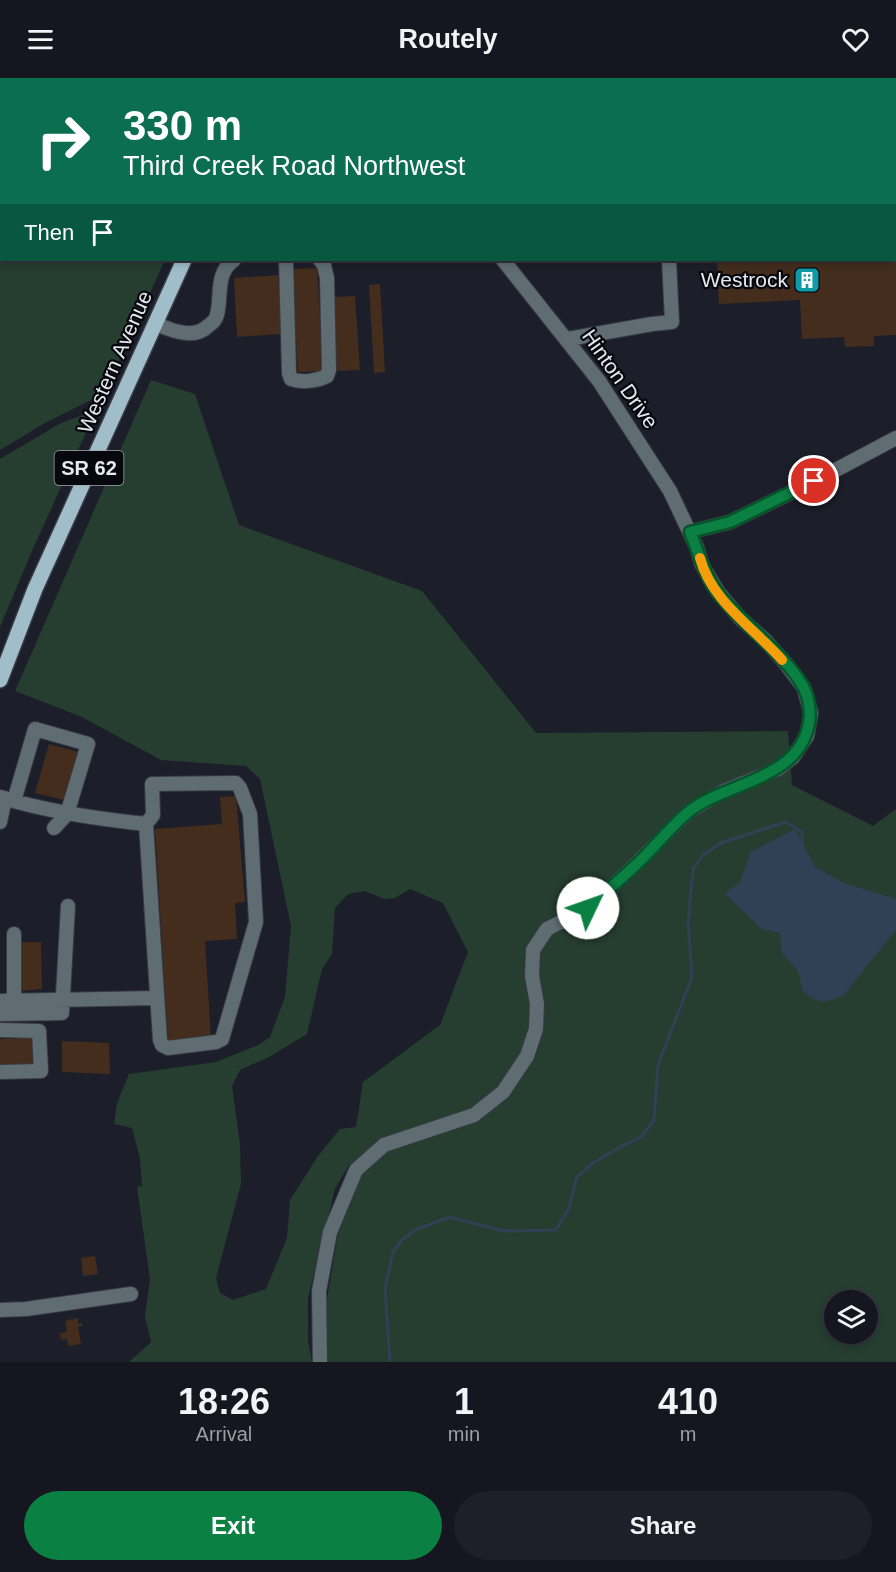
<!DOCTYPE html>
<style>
:root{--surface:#15161f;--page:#1e1f28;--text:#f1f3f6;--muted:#9d9fa4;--line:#34353d;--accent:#0b8043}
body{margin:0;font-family:Arial,sans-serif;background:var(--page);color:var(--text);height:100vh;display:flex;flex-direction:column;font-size:22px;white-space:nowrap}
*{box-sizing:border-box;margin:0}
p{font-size:20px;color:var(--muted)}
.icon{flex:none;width:33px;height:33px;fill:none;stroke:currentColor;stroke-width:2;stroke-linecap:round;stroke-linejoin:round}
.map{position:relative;height:1284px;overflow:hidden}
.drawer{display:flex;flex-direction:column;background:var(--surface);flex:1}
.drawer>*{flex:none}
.top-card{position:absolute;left:0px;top:0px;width:897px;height:183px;box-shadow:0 3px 9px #0003,0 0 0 2px var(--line);background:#0b6e4f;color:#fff;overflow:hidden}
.buttons{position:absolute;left:824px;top:1212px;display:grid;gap:12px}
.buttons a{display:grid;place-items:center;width:54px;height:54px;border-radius:50%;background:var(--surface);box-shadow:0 3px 9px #0003,0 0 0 2px var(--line);font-size:30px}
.pin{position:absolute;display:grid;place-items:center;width:51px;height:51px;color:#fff;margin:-26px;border:3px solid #fff;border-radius:50%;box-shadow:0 2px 6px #0007}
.me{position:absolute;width:66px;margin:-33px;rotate:48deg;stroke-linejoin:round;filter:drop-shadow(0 0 4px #0008)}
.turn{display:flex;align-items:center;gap:21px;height:126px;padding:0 24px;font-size:27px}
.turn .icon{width:78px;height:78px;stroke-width:2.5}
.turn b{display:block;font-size:42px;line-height:51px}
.then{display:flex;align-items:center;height:57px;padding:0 24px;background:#0003;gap:12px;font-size:22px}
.eta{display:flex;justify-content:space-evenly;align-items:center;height:102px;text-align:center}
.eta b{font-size:36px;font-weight:800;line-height:42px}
.primary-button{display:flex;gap:12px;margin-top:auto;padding:12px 24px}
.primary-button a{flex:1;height:69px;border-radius:36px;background:var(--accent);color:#fff;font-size:24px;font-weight:800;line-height:69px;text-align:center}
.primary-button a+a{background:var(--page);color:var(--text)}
header{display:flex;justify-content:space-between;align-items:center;height:78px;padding:0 24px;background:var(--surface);font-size:27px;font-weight:800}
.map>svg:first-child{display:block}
.green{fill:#253e30;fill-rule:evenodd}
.water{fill:#324056}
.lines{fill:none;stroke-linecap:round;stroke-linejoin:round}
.stream{stroke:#324056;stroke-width:3}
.building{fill:#442d1d}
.minor-casing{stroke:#383a45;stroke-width:16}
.major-casing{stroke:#383a45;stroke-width:18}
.minor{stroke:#5f6d73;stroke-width:14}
.major{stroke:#a0beca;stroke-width:15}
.route-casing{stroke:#07532c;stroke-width:15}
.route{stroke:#0b8043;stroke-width:10}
.slow{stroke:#f59e0b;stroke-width:10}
.labels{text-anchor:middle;stroke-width:4.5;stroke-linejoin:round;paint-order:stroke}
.shield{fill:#07080d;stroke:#a4a6ad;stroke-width:1.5}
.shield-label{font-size:20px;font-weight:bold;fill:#e7e9f1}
.poi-label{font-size:21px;fill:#e7e9f1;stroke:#07080d;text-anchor:end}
.street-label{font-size:21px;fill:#e7e9f1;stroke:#07080d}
</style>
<header><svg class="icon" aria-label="menu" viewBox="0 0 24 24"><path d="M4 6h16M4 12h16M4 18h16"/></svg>Routely<svg class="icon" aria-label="heart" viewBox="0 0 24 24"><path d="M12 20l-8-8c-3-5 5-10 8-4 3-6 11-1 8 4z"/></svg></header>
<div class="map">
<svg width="896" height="1284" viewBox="0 0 896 1284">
<rect width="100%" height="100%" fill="#1c1e29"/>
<path class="green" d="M0 0H248L2 2V182H165L98 329 88 330 93 323 91 322 45 345 0 372Z
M151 302 195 316 239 447 422 513 536 655 788 653 792 707 873 748 896 731V1284H320L318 1274 350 1085 335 1111 308 1220V1262L312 1284H129L151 1264 145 1238 150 1201 137 1109 142 1108 140 1080 132 1050 114 1046 117 1025 129 996 216 984 258 967 270 959 285 919 291 848 260 701 246 688 161 682 82 639 15 613ZM410 811 443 825 468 874 440 947 363 1004 356 1049 340 1051 318 1078 290 1122 287 1160 266 1211 233 1222 220 1215 216 1200 241 1106 240 1066 232 1008 240 992 269 979 307 956 322 891 332 876 335 830 348 816 365 813 384 821 395 820ZM834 1222H867V1256H834Z
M83 337 89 336 93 339 32 473 0 549V381L61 345Z"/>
<path class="water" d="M795 751 815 789 844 805 896 821V852L843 918 824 924 813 921 803 913 798 893 782 875 780 855 762 851 725 816 740 804 751 774Z"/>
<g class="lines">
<path class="stream" d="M390 1284 385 1210 393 1174 403 1161 417 1151 450 1139 504 1153 556 1152 569 1130 577 1099 593 1085 620 1069 641 1059 654 1042 658 987 692 899 688 845 693 791 703 777 721 765 785 744 802 754V767"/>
</g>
<path class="building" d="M717 182H896V257L874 258V268L845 269 844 259 802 261 800 222 719 226Z
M317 190 323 293 298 294 292 191Z
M278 197 282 256 237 259 234 200Z
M380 206 385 294 374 295 369 207Z
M355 218 360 292 337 293 333 219Z
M49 666 82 675 68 723 35 715Z
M236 718 245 824 235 825 237 861 205 863 211 961 168 964 155 751 222 746 220 719Z
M21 864H41L42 911 20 913Z
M35 959V989L0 990V961Z
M62 963 109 965 110 996 62 994Z
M95 1178 98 1196 83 1198 81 1180Z
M78 1240V1246L82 1245V1248L78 1249 81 1266 68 1268 67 1261 61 1262 60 1255 67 1254 65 1243Z"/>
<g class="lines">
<g class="minor-casing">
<path id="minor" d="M390 0 391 2
M441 0V2
M606 0 607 2
M737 0 738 2
M286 182 289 295 291 301C302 305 317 303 327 298L329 292 327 200 324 187 320 182
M155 245C171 253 194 262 208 248 212 245 216 242 217 237 222 217 215 195 234 182
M568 261 652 246 672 244 669 182
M690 454 730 444 815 403 896 360
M0 719C48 734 96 741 146 746L160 962 162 967 168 970 216 964 222 961 256 844 250 736 240 710 236 705 152 706 153 737 146 746
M14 723 35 651 88 666 67 736 54 750
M0 744 5 720
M0 923 157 920
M14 932V856
M0 936 62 935 68 828
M0 952 39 953 41 993 0 994
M0 1232 26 1231 131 1216
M320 1284 319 1213 330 1154 356 1092 384 1067 474 1037 503 1014 527 978 536 951 537 926 532 898 533 872 547 851 588 830 634 788 688 734 724 713 778 691 793 679 807 658 811 635 804 610 786 586 766 563 740 540 718 514 702 487 697 470 670 413 599 303 503 182"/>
</g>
<g class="major-casing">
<path id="major" d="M268 2 269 0
M0 602 35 511 184 182"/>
</g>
<use href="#minor" class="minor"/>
<use href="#major" class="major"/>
</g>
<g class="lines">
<g class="route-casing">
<path id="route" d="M588 830C606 813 625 798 642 781 657 766 671 749 687 735 726 703 799 703 809 645 811 634 809 620 804 610 784 574 743 548 718 515 704 497 699 475 690 454L730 444 814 403"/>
</g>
<use href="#route" class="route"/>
<path class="slow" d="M700 480C711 523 755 551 782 582"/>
</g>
<defs>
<g id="building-square" transform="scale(1.35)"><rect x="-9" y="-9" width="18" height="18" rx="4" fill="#0f9aa8" stroke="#07080d"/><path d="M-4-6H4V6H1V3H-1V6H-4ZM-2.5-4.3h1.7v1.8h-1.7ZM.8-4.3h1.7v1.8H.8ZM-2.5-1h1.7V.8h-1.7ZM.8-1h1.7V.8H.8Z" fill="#fff"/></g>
</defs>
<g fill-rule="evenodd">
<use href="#building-square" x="807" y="202"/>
</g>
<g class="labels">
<rect class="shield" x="54.5" y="373" width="69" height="34" rx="4.5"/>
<g class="shield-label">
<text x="89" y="397">SR 62</text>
</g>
<g class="poi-label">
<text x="788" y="209">Westrock</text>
</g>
<g class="street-label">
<text transform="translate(115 284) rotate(-66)" y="7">Western Avenue</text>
<text transform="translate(620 301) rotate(55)" y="7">Hinton Drive</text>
</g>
</g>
</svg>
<div class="buttons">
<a><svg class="icon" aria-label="layers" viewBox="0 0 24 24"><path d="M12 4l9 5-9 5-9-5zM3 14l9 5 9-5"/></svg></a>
</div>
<div class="pin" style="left:814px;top:403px;background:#d93025"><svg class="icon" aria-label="arrive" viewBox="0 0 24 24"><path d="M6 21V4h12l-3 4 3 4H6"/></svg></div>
<svg class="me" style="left:588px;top:830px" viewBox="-20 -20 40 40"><circle r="19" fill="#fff"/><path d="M0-13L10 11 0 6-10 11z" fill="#0b8043"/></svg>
<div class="top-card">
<div class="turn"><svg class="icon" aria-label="right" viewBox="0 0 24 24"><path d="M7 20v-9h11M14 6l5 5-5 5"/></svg><div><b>330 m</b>Third Creek Road Northwest</div></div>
<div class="then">Then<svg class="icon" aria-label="arrive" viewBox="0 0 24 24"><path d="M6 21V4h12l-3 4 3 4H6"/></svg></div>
</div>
</div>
<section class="drawer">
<div class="eta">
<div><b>18:26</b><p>Arrival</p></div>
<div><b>1</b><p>min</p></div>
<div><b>410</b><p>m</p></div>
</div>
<div class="primary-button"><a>Exit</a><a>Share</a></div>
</section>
